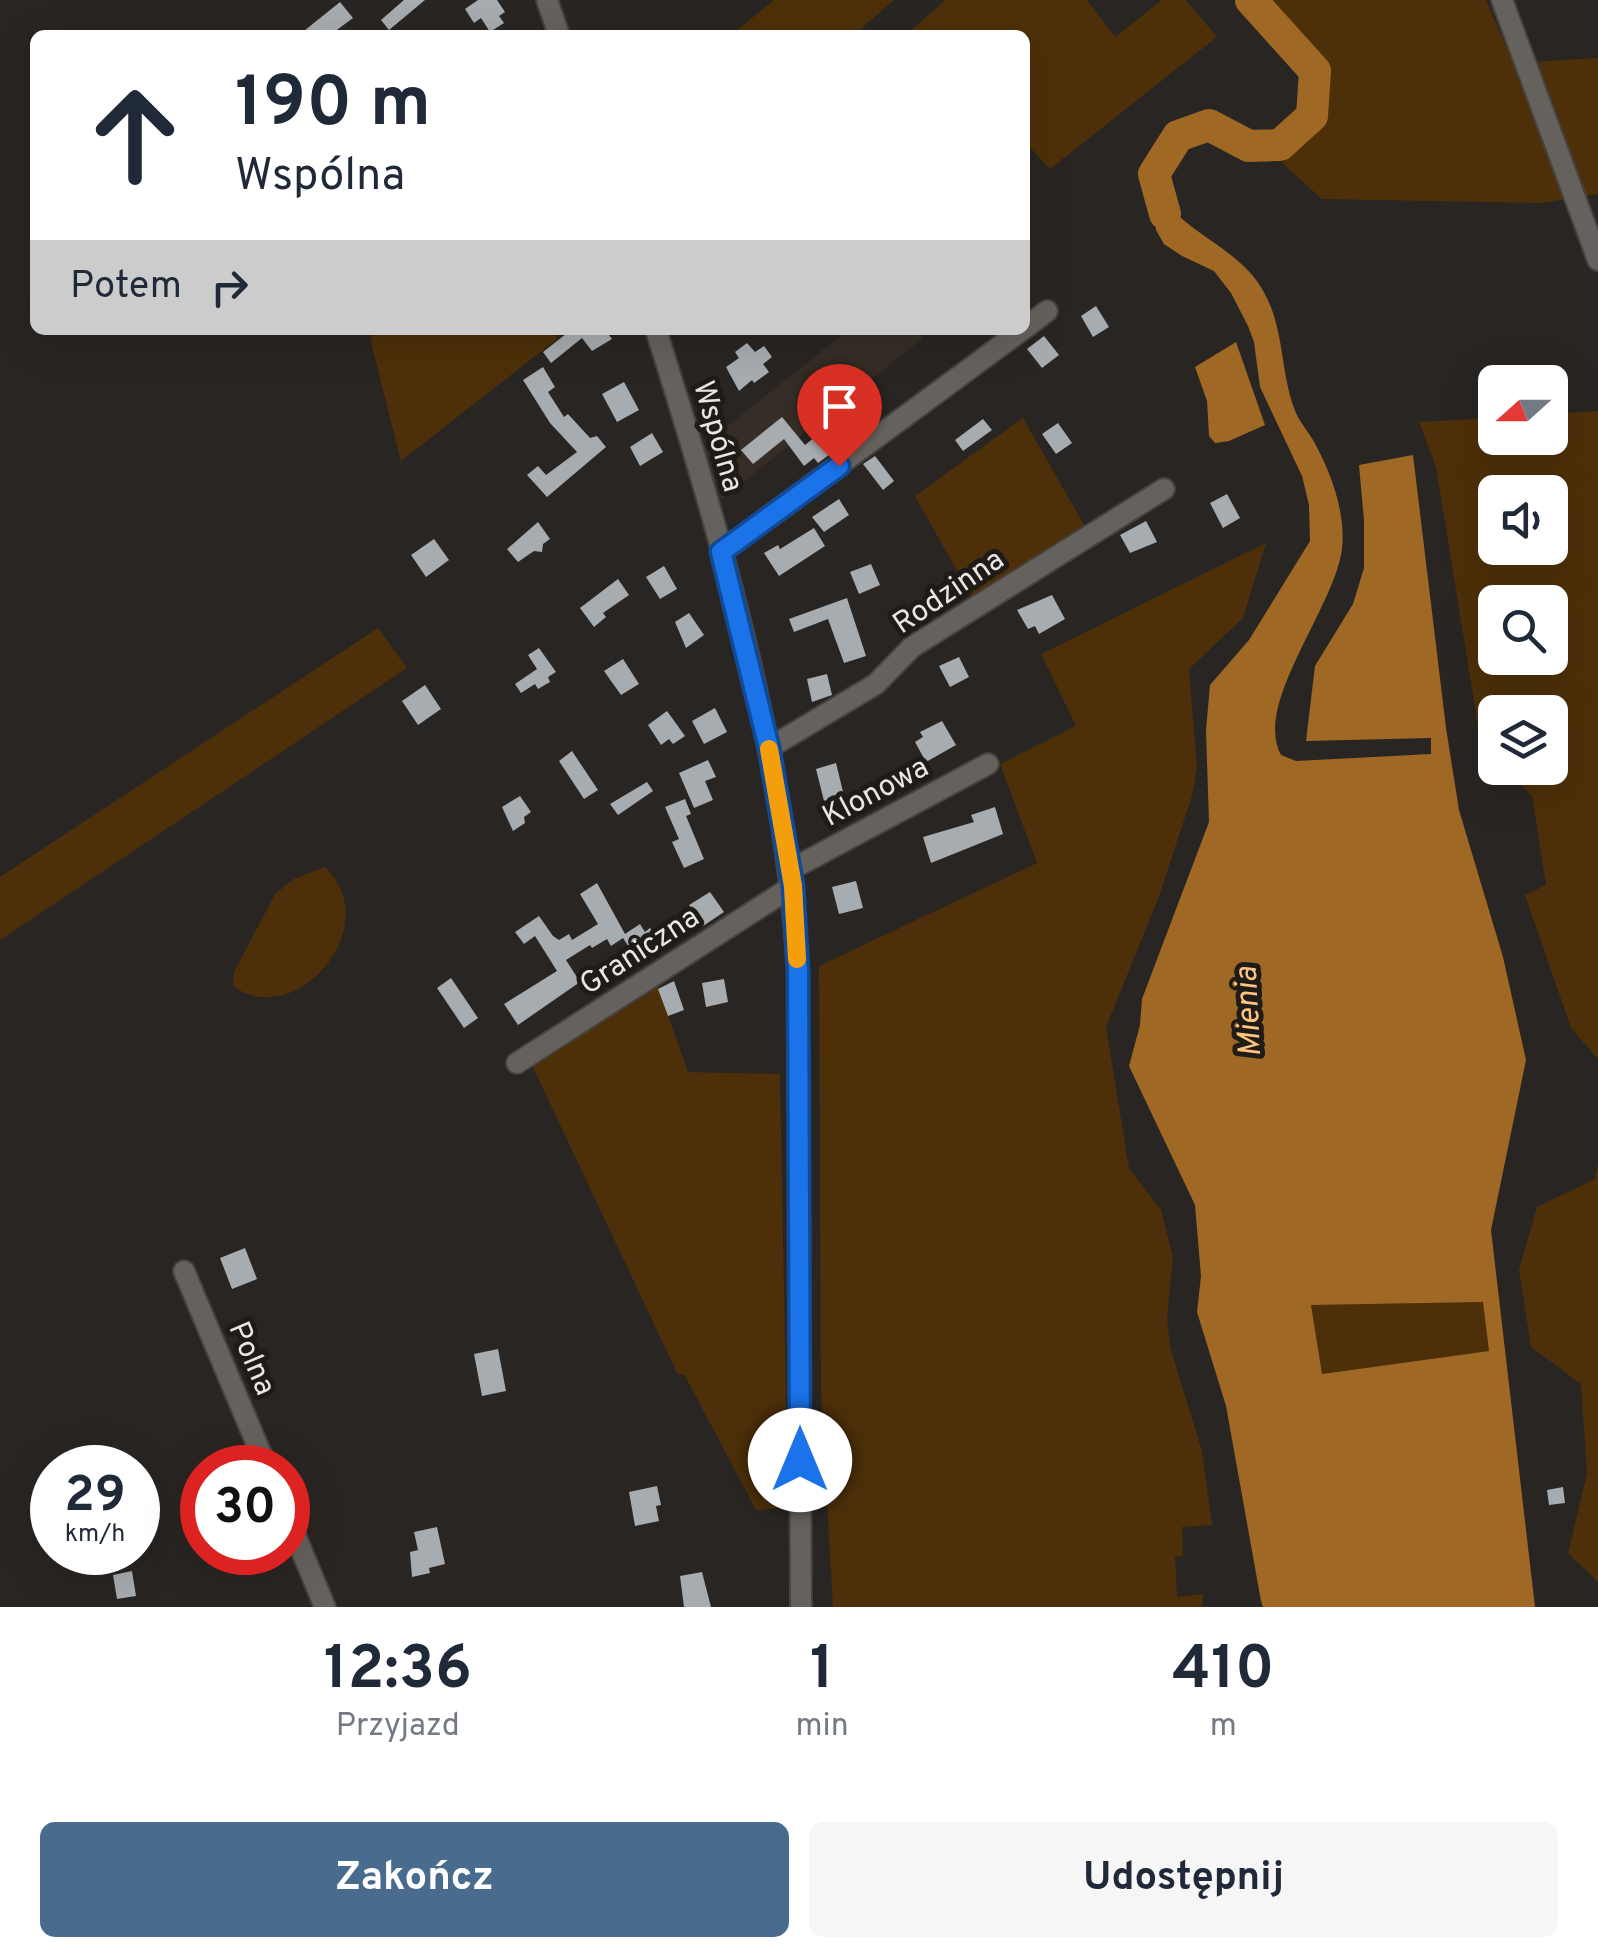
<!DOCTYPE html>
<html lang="pl">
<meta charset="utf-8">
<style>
:root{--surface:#fff;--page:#f6f6f7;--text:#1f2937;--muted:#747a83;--accent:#496c8e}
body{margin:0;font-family:Overpass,sans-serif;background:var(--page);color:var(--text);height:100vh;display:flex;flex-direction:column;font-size:38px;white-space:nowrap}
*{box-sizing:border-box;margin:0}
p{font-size:32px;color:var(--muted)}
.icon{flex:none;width:55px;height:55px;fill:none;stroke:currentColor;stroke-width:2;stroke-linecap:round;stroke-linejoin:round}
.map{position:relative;height:1607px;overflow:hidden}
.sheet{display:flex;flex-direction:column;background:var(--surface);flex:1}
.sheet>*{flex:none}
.hud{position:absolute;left:30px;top:30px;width:1000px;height:305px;border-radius:15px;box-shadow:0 10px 40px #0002;background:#fff;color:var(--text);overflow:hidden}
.needle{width:65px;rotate:249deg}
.fabs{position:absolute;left:1478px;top:365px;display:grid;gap:20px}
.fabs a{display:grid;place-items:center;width:90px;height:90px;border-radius:15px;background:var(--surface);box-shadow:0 10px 40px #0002;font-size:50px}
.speed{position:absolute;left:30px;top:1445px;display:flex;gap:20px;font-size:50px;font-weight:700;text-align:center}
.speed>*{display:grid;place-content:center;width:130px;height:130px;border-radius:50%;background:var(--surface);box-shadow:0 10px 40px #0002;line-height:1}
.speed small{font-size:25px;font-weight:400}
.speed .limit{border:15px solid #d22;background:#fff;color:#111}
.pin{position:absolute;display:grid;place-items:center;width:85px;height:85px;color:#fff;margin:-102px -42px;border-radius:50% 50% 50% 0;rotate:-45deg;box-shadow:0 0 10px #0007}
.pin .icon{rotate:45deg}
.me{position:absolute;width:110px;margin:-55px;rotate:0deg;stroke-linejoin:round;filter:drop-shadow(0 0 8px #0008)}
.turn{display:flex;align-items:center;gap:35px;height:210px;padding:0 40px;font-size:45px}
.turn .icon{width:130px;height:130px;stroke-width:2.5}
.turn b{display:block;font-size:70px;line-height:85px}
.then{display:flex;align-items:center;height:95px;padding:0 40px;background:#0003;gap:20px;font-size:38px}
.eta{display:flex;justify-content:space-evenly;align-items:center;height:170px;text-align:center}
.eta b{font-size:60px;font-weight:700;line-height:70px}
.primary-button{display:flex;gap:20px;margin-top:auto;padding:20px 40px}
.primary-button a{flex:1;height:115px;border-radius:15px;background:var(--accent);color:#fff;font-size:40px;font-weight:700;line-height:115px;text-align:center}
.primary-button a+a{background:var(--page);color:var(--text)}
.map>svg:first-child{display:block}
.built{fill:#362e26}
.green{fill:#4d3009;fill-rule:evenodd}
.water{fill:#9f6925;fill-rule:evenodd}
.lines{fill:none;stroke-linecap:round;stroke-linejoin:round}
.river{stroke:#9f6925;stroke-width:32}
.building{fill:#a7acb0}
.street-casing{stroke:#45423f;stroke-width:24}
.street{stroke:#65615c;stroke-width:20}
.route-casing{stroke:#114b97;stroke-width:25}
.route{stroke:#1a73e8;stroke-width:18}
.slow{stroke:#f59e0b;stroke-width:18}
.labels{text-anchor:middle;stroke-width:10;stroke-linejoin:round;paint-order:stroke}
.street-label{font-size:30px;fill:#e9e7e5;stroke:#1f1c18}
.water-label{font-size:32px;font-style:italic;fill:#ffc37f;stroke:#1f1c18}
</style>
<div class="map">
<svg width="1598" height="1607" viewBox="0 0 1598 1607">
<rect width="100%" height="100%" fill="#292522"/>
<path class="built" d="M848 330H917L923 338 721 500 704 445Z"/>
<path class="green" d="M774 0H894L854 35H731Z
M945 0H1087L1115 37 1162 0H1186L1217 37 1050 169 1025 142V35H906Z
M1270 0H1486L1513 63 1598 58V194L1542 203 1322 199 1282 163 1327 111 1330 72Z
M380 330H551L557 339 401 461 370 338Z
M1598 411V1059L1571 1028 1525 895 1546 885 1532 796 1506 768H1550V712H1495V755L1480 738 1436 467 1419 422 1495 418V438H1550V414ZM1495 492H1550V548H1495ZM1495 602H1550V658H1495Z
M1023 418 1087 530 974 601 915 496Z
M1266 543 1243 618 1189 669 1197 768 1192 796 1158 899 1106 1027 1129 1168 1161 1210 1173 1257 1167 1317 1170 1347 1202 1451 1212 1525 1182 1527 1183 1556 1175 1557 1177 1597 1203 1594 1202 1607H833L821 1392 819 966 1037 863 1000 764 1076 726 1041 654Z
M378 628 407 668 0 940V877Z
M325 867C387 927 295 1032 233 986L234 972 275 894 294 879Z
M656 982 688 1072 780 1074 788 1507 756 1510 684 1374 678 1375 530 1061Z
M1598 1164V1582L1568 1553 1587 1474 1581 1384 1531 1347 1519 1270 1537 1207 1595 1179Z
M1484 1302 1489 1351 1322 1374 1311 1305Z"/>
<path class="water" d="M1147 166 1170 187 1168 205C1195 236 1236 250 1259 284 1285 323 1279 366 1294 408 1298 420 1307 430 1313 440 1331 472 1346 513 1342 549 1334 609 1253 704 1281 755L1296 761 1431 754V738L1306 741 1315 666 1353 604 1364 568V520L1359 465 1413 455 1446 728 1459 810 1503 957 1526 1060 1491 1230 1535 1607H1263L1261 1601 1226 1406 1197 1312 1201 1276 1195 1205 1129 1066 1140 1025 1142 999 1209 822 1206 730 1210 685 1249 640 1310 541 1309 505 1302 476 1260 387 1254 342 1248 326 1231 293 1214 271 1182 256 1164 244 1156 230 1155 217 1145 196ZM1483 1302 1489 1351 1322 1374 1311 1305Z
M1236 342 1265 425 1229 441 1215 443 1209 436 1207 401 1195 367Z"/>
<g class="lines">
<path class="river" d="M1165 214 1154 174 1178 136 1209 125 1249 146 1280 145 1312 116 1315 71 1251 0"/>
</g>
<path class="building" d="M404 0H425L389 30 381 20Z
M478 0H497L505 12 499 16 504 23 490 32 481 18 474 23 465 9Z
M340 2 353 18 330 35H299Z
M1096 306 1109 327 1093 337 1081 316Z
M571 330H605L612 339 592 351 582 338 551 363 543 352Z
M1044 336 1059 355 1042 368 1027 349Z
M747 343 755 352 764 346 772 357 763 364 769 372 754 383 752 380 739 391 726 367 739 358 735 352Z
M543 367 555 387 548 392 564 417 568 414 590 438 597 436 606 447 547 497 527 475 538 466 546 475 577 452 550 423 523 380Z
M624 382 639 410 617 422 602 394Z
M782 417 805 445 815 437 829 455 818 463 814 458 804 466 784 439 753 464 741 450Z
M983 419 992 430 963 451 955 440Z
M1058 423 1072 443 1056 454 1042 434Z
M652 433 663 452 640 466 630 447Z
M875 456 894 481 883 490 863 464Z
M1227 494 1240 518 1223 528 1210 503Z
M839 499 849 515 824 532 812 517Z
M1146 521 1157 542 1130 553 1120 535Z
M538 522 550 539 543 544 542 552 534 551 518 562 507 549Z
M814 528 825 546 779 576 764 553 778 545 780 549Z
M434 539 449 560 426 577 411 555Z
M871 564 880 585 859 594 850 572Z
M664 566 677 589 660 599 646 577Z
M618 579 629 595 603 613 606 617 594 627 580 608Z
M1052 595 1065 619 1039 634 1035 626 1028 629 1017 610Z
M847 598 866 656 844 663 828 619 794 632 789 619Z
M689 613 704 635 686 648 675 622Z
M539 648 556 672 548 677 550 682 538 689 535 684 521 693 515 684 537 669 528 655Z
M959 657 969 677 950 687 939 666Z
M623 659 639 684 621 695 604 671Z
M827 674 832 695 812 702 807 679Z
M425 685 441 709 418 725 402 701Z
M715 708 727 732 704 744 692 721Z
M667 711 685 736 673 744 669 739 661 745 648 725Z
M942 721 956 745 926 762 915 742 923 737 920 732Z
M572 751 598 790 584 799 559 761Z
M708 760 716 777 705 781 713 800 694 808 679 773Z
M836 763 844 796 824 801 816 769Z
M647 782 653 791 618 815 610 804Z
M520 796 531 812 524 817 525 823 513 831 502 807Z
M685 799 691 814 686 816 704 859 684 868 672 842 679 839 665 807Z
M995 807 1003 834 931 863 923 837 974 822 971 815Z
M856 881 863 908 839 914 832 887Z
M597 883 625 934 640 924 645 932 650 928 662 945 653 951 652 957 646 956 638 961 623 938 611 946 607 939 592 948 590 945 566 960 580 982 518 1025 504 1004 557 971 535 936 524 944 515 932 539 916 553 936 559 940 569 934 572 940 598 924 580 894Z
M710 892 724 912 703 926 689 905Z
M451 978 478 1018 464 1028 437 988Z
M724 979 728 1002 706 1007 702 983Z
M674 981 684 1010 668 1016 658 989Z
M245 1248 257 1279 232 1289 220 1258Z
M498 1349 506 1391 482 1396 474 1354Z
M657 1486 661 1505 656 1506 659 1521 635 1526 629 1492Z
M1563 1487 1565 1503 1549 1505 1547 1490Z
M437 1527 445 1564 429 1568 430 1573 412 1577 410 1552 418 1550 414 1532Z
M132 1571 136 1596 117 1599 113 1575Z
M702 1572 711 1607H684L680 1576Z"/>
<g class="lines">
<g class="street-casing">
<path id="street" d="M547 0 559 35
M1502 0 1598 260
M1025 328 1047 311
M656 330C722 538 784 753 798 971L801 1607
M721 552 1022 330
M769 748 876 684 912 647 1164 489
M790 870 988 764
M517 1063 793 886
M184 1271 267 1468
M288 1518 325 1607"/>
</g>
<use href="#street" class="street"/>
</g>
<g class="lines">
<g class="route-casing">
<path id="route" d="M800 1460 798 971 793 886 769 748 721 552 839 466"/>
</g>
<use href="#route" class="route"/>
<path class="slow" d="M769 749 793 886 797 959"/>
</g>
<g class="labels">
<g class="street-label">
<text transform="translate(719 436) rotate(74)" y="10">Wspólna</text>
<text transform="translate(948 591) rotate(-34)" y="10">Rodzinna</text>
<text transform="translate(875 791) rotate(-28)" y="10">Klonowa</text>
<text transform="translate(639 950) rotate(-33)" y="10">Graniczna</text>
<text transform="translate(253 1358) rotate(67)" y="10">Polna</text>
</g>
<g class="water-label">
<text transform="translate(1247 1012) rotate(-93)" y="11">Mienia</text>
</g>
</g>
</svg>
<div class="fabs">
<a><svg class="needle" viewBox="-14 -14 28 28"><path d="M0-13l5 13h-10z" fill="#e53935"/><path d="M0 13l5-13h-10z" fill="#747a83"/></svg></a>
<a><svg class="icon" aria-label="sound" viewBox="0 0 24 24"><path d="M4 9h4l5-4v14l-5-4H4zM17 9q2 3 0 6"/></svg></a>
<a><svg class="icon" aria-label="search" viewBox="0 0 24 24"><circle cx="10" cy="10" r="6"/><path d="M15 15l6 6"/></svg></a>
<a><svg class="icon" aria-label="layers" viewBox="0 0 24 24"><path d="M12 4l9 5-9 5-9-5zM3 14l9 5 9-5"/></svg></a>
</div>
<div class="speed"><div>29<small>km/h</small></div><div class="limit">30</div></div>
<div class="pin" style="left:839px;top:466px;background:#d93025"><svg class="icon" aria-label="arrive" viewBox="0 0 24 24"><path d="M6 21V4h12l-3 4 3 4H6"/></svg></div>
<svg class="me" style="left:800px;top:1460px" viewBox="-20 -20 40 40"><circle r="19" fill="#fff"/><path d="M0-13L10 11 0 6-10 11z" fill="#1a73e8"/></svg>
<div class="hud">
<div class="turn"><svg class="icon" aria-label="ahead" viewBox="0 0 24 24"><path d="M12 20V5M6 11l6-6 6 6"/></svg><div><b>190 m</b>Wspólna</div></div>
<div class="then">Potem<svg class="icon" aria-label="right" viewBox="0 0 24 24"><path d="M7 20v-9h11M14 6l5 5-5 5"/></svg></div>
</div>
</div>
<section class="sheet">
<div class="eta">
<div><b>12:36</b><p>Przyjazd</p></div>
<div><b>1</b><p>min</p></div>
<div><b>410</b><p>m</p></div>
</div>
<div class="primary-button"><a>Zakończ</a><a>Udostępnij</a></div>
</section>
